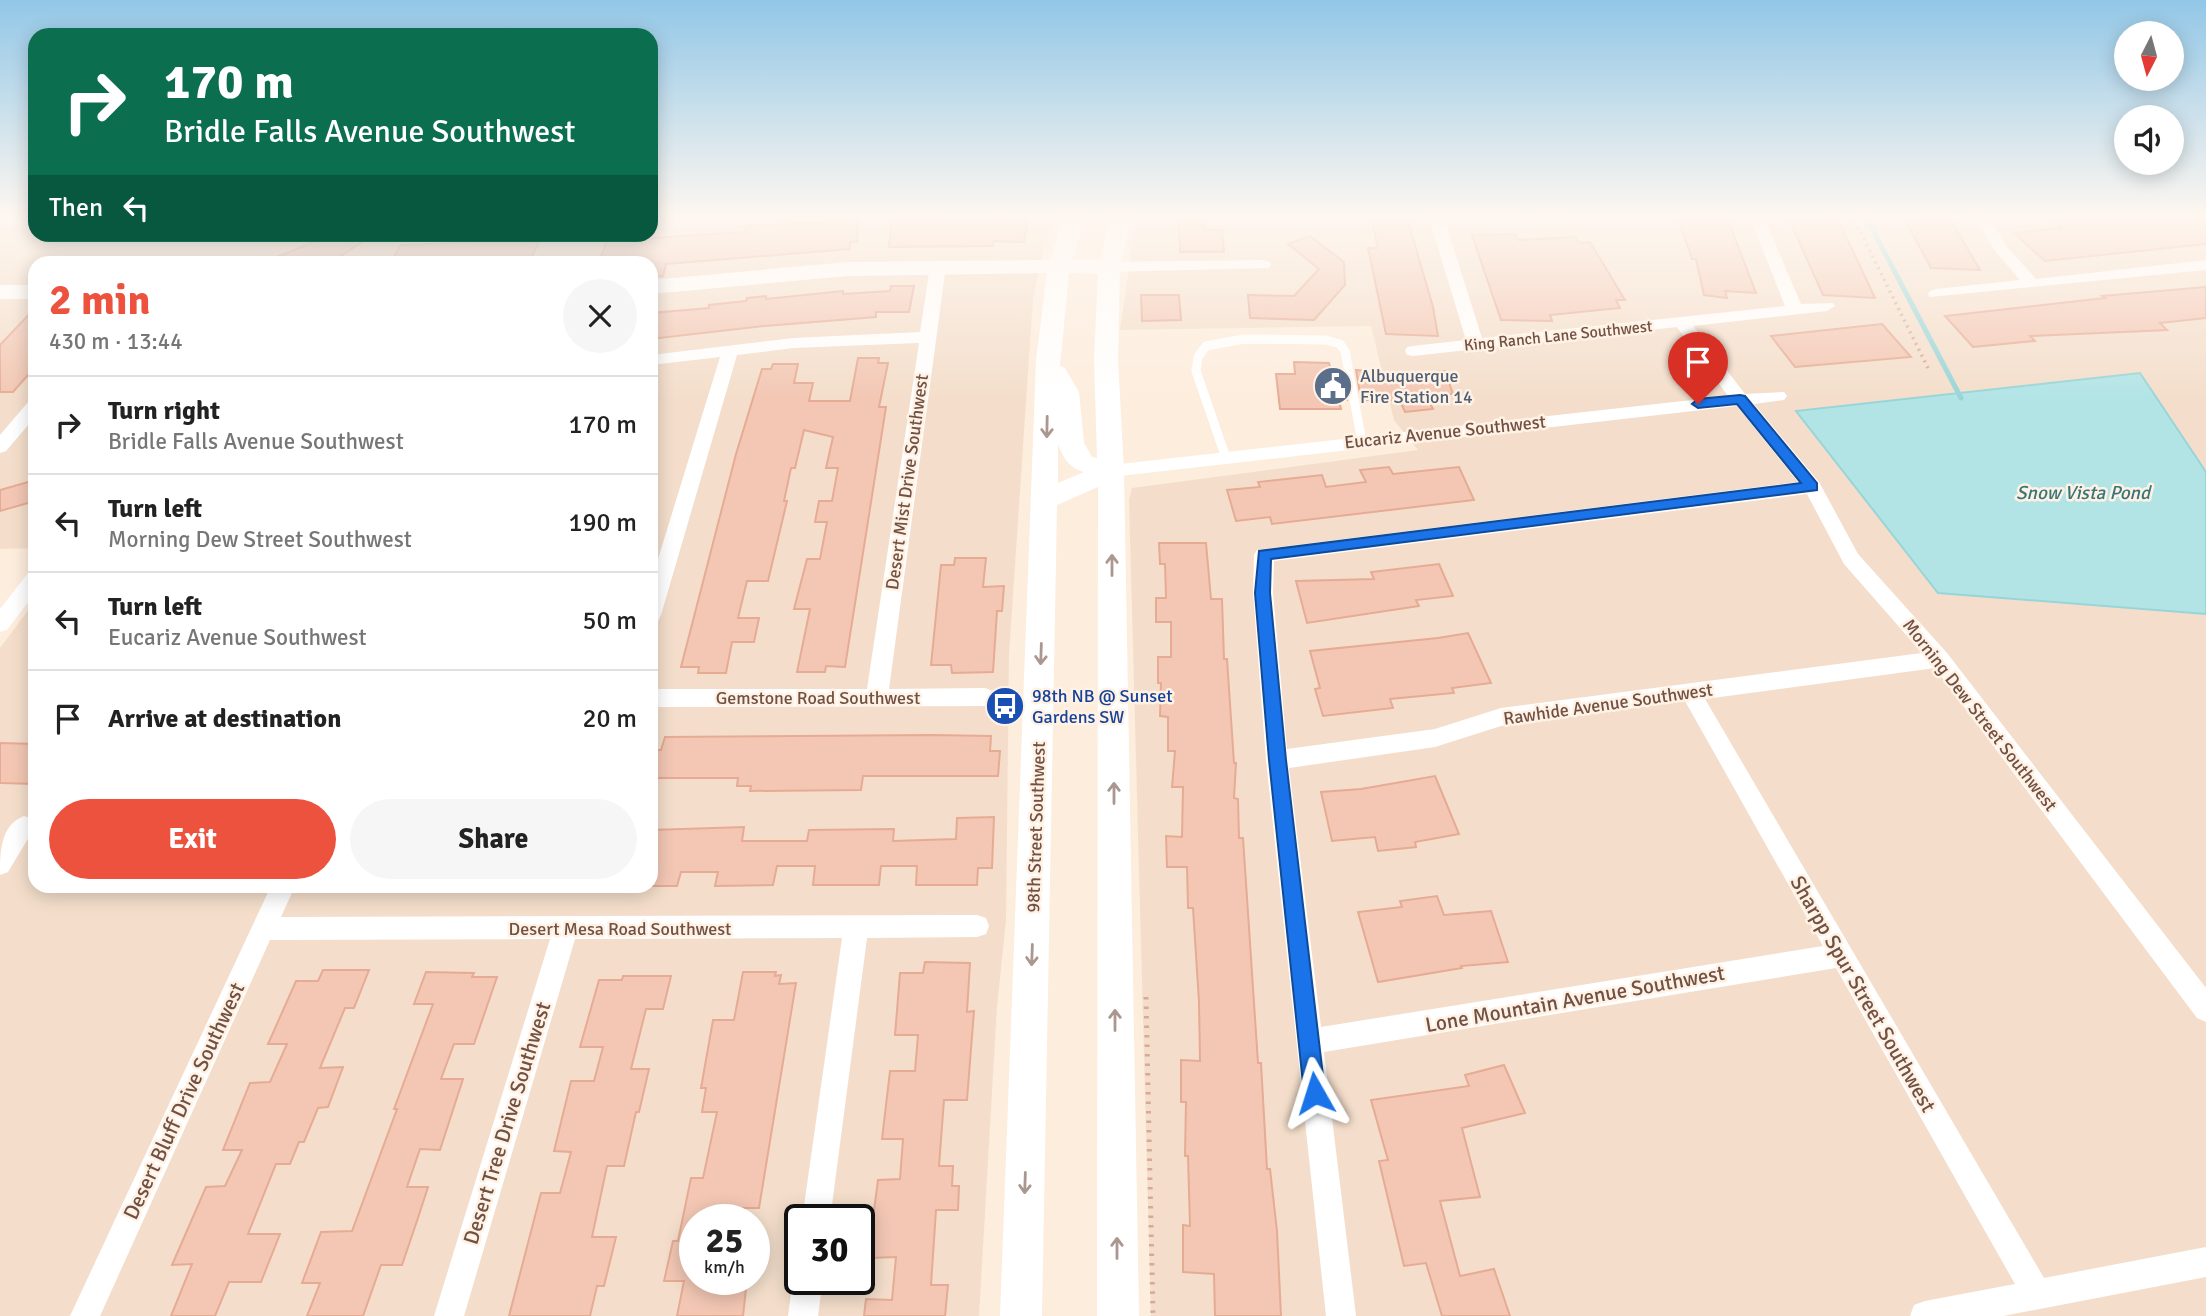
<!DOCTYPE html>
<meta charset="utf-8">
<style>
:root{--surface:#fff;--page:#f6f6f6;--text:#222;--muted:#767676;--line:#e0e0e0;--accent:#ec523d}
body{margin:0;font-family:Signika,sans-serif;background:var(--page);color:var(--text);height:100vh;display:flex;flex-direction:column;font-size:26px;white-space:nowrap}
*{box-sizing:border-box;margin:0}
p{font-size:23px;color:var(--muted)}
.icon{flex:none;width:38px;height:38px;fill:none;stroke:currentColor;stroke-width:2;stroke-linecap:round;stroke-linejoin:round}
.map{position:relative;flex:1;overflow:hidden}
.side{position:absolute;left:28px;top:256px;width:630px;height:637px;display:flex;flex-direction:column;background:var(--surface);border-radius:21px;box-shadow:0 4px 18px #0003}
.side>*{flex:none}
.top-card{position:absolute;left:28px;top:28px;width:630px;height:214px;border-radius:21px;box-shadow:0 4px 18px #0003;background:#0b6e4f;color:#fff;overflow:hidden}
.needle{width:46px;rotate:186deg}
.buttons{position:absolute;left:2114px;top:21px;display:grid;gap:14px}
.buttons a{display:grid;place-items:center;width:70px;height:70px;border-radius:50%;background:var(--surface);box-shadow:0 4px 18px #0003;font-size:35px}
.speed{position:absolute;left:679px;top:1204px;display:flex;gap:14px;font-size:35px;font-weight:700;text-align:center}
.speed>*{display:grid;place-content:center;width:91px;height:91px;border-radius:50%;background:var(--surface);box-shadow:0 4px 18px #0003;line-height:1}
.speed small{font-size:18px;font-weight:400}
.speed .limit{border:4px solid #111;border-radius:10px;background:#fff;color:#111}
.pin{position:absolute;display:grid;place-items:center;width:60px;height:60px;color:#fff;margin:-72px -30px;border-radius:50% 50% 50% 0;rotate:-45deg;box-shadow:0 0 7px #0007}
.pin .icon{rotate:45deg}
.me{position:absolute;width:77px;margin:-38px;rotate:354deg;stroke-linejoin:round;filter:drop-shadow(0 0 5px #0008)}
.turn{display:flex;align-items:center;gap:24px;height:147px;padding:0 21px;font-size:32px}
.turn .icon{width:91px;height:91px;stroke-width:2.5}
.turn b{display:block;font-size:49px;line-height:60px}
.then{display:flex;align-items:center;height:66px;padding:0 21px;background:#0003;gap:14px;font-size:26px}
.round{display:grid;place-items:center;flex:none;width:74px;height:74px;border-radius:37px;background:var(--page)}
.overview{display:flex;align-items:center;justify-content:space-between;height:119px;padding:0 21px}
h1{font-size:42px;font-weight:700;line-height:52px;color:var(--accent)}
.button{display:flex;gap:14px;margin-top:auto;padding:14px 21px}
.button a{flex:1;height:80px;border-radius:42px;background:var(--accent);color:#fff;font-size:28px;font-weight:700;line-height:80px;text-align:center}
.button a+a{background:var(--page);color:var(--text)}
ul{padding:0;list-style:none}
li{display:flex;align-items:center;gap:21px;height:98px;padding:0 21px;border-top:2px solid var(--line)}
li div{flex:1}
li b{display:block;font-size:26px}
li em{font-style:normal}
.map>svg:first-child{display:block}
.residential{fill:#f4decb;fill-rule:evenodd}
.water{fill:#b2e4e6;stroke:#98d5d8;stroke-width:2}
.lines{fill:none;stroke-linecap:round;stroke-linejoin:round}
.stream{stroke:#98d5d8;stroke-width:5}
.building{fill:#f3c7b4;stroke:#e6ab94;stroke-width:2}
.path-far1{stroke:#d7aa98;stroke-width:3.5;stroke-dasharray:2 4.5;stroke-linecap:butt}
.path{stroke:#d7aa98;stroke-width:5;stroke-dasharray:2.5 7;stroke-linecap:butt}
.lane{stroke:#fff;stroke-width:9}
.street{fill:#fff;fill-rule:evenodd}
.secondary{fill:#fff;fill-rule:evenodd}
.oneway{stroke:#aa978f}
.route{fill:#1a73e8;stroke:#114b97;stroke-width:2}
.labels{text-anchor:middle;stroke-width:5;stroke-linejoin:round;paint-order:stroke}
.far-street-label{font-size:16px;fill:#725145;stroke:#fff2e4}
.service-label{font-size:18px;fill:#4e5e75;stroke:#fff2e4;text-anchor:start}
.street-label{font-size:18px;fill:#725145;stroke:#fff2e4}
.transit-label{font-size:18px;fill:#164399;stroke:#fff2e4;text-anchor:start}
.water-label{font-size:19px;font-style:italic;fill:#3a7579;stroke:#fff2e4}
.near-street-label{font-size:21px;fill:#725145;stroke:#fff2e4}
</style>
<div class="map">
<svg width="2206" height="1316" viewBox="0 0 2206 1316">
<rect width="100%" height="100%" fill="#fdeddd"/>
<path class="residential" d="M0 215H35V234H651V215H1055L1044 248 1033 298 1009 654 1006 920 997 1006 979 1316H0V648L35 601V886H651V262H35V548L0 549ZM695 1220H754V1279H695ZM800 1220H859V1279H800Z
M1140 215H2206V1316H1151L1129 500 1132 488 1418 450 1394 420 1371 326 1120 330 1134 233Z"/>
<path class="water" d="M2140 373 2206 472V614L1938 593 1796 411Z"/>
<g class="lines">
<path class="stream" d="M1865 215 1961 398"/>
</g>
<path class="building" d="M959 215H998L997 218 1028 220 1024 242 994 241 993 246 889 247 892 218 958 220Z
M1370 215H1395L1397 221H1408L1433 307 1438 336 1386 334 1368 248H1378Z
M1677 215H1726L1756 293 1725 291 1727 298 1704 295 1696 259H1692Z
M1787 215H1836L1875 298 1823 295Z
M1902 215 1949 217 1980 270 1931 268Z
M2048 215H2120V218L2206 215V244L2045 261 2014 233 2062 228Z
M858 221 857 242H850V249L666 264 663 276 651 277V262H599L607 241 745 232 746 226Z
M1179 224H1204L1205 230H1222L1224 252H1180Z
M333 234H374L332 262H265Z
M1516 234 1518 240 1576 237 1579 243 1590 242 1625 300H1616L1620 308 1550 315 1552 321 1501 320 1472 235Z
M1310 236 1344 262 1345 285 1314 320 1250 318 1248 295 1294 296 1319 269 1288 244Z
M482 242H539L529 262H391L401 245Z
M891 286H914L909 312H876V317L765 326 651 339V313L709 308V305L746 301 747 298 766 296V299L843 291V294L890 291Z
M2206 287V318L2160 323 2167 330 2030 336 2035 341 1973 347 1945 316 2105 298 2102 296Z
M1141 295H1179L1181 320 1142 321Z
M35 308V367L13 392H0V345Z
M1882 324 1911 357 1795 367 1771 336Z
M858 358H879L878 363H888L879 407H886L845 667 826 666 825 672H797L810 609H794L807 559H820L827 522H815L819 501H832L838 468H826L833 437 804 430 795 468H791L784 501H787L768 581H747L738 618H759L754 642H732L726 673H698L699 667H681L736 454 762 369H771L773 364H798L794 383H813L809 401H850Z
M1294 362 1329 363 1331 370H1341L1347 400H1339L1341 409H1280L1276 374H1295Z
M1356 370 1367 371 1368 378 1445 371 1453 394 1426 395 1433 409 1405 412 1400 401 1361 400Z
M1389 467 1393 474 1459 467 1474 500 1272 524 1270 517 1236 521 1227 490 1260 487 1258 482 1322 475 1326 487 1366 482 1360 470Z
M35 480V501L0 511V490Z
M1159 543H1206L1211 599H1222L1224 659H1227L1234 763H1236L1234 798 1238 799 1239 838H1243L1258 1063H1261L1267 1169H1270L1277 1231 1281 1316H1215L1214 1274 1183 1272V1225L1190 1226 1188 1156H1185L1186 1102H1181V1060L1200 1061 1199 1002 1193 908H1188L1187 867H1167L1166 836 1182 837 1183 787H1172L1175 751H1168V717L1160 716 1161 683H1158V657H1171V622H1156V598H1166L1165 564H1160Z
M955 558H986L983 587 1004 586 1002 611H997L993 672 952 673 951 665H931L941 565H954Z
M1439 564 1453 596 1416 600 1419 606 1307 623 1296 581 1374 579 1371 572Z
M1468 633 1491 683 1452 688 1454 693 1390 699 1393 708 1323 716 1315 689 1320 688 1310 651 1438 638Z
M933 735 991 736 990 751H1000L998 776H863L861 790 750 791 751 786H737L738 778H651L654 750H661L665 737Z
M0 743 35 744V784L0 783Z
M1435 776 1459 834 1415 842 1416 847 1378 851 1375 837 1332 841 1321 792 1361 789Z
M994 817 992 868H978L977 885H916L917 866H881L879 885H813L815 866H777L773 885 715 886 718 872H681L677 886H651V830L744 827 742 841H807L809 830 894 829 893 841 956 839 957 818Z
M1437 896 1444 915 1491 911 1508 962 1461 966 1462 968 1378 982 1358 912 1402 907 1400 901Z
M925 962 970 963 967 1012 974 1011 967 1100H944L939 1166H953L952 1186H959L958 1210H936L931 1285H948L945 1316H864L866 1299 892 1300 896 1257 870 1258 874 1210 878 1180 900 1179 903 1139H882L890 1071H915L918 1035H895L900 973H923Z
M323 970H369L354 1008H345L320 1068 343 1067 328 1107 318 1108 304 1142H299L290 1164H276L248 1234H280L261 1282H229L215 1316H171L192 1264 172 1265 206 1187 225 1186 242 1150H223L250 1083 270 1082 287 1044H268L296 981H318Z
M426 972 474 973 472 977H497L474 1044H454L441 1079H463L440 1150 420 1149 407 1187H428L417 1221 402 1265H381L363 1316H307L320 1283H302L321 1232 352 1231 397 1109H394L433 1004H414Z
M743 972H776L775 976 781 975 779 984 796 983 759 1208H733L731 1216 728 1217 727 1220H695V1279H747L743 1316H677L684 1281H664L673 1241H678L691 1178H703L717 1112H702L706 1088H701L713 1020H734Z
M623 976H671L663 1009H646L631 1069H649L639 1112H636L624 1166H607L592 1237H616L604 1286H597L590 1316H509L541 1193H560L571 1152 554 1151 571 1081H594L603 1047H580L599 980H622Z
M1504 1065 1525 1113 1462 1128 1480 1197 1440 1201 1460 1276 1494 1269 1510 1316H1442L1426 1263 1404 1266 1379 1161 1388 1160 1371 1100 1469 1086 1465 1075Z"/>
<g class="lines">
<path class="path-far1" d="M1852 215 1928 368"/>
<path class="path" d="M1146 997 1153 1316"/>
<path class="lane" d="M1226 458 1196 371 1198 357 1206 346 1244 339 1326 340 1340 344 1345 351 1362 442"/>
<path class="street" d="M1428 215H1565L1572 219 1565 223 1446 224 1482 338 1785 306 1749 215H1763L1801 304 1833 303 1835 306 1827 311 1693 326 1745 394 1784 392 1787 396 1784 400 1754 404 1819 482 1858 554 1947 653 2206 988V1022L2197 1018 1935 668 1705 699 2044 1278 2206 1247V1277L2003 1316H1910L1914 1305 1925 1301 2015 1284 1836 968 1324 1052 1356 1316H1326L1266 760 1253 593 1254 555 1257 550 1798 482 1737 406 1111 477 1104 476 1102 471 1104 466 1111 465 1728 396 1677 327 1413 356 1407 355 1405 351 1407 347 1413 346 1466 340ZM1807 494 1844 564 1922 653 1501 708 1435 729 1287 749 1273 593 1274 561ZM1685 701 1823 946 1321 1027 1289 768 1435 747 1501 726Z
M1973 215H1987L2007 247 2036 279 2206 260V270L1930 297 1928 294 1930 291 1936 289 2020 280 1996 252Z
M0 217H35V225H0Z
M1263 260 1269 262 1271 265 1269 268 1109 272 1101 267 1109 262Z
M938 261 946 266 889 689 985 688 993 691 996 697 993 703 985 706 651 707V689H867L919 343 793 348 737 355 661 615 658 621 651 623V582L720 357 651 365V355L793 338 920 332 930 266Z
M35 399V417L6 451 0 453V435L29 401Z
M35 571V593L7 630 0 632V609L28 573Z
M24 816 32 819 35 827 8 872 0 875C0 853 0 825 24 816Z
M271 886H295L281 917 977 915 986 918 989 926 986 934 977 937 867 938 830 1220H802L842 938 575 939 464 1316H434L550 939 270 940 100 1316H70Z
M800 1268V1279H823L818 1316H788L793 1279Z"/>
<path class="secondary" d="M1065 215H1086L1072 260H1100L1111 215H1132L1120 267 1118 359 1124 471 1139 1316H1097L1098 487 1057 505 1042 1316H1000L1036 360 1047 273 848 276 651 294V280L848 262 1050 260ZM1069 273 1098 274 1094 359 1097 458 1092 457 1084 443 1079 392 1065 368 1060 366ZM1058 444C1063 458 1069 468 1084 472L1058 483Z
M0 285H35V299H0Z"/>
</g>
<defs><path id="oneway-shaft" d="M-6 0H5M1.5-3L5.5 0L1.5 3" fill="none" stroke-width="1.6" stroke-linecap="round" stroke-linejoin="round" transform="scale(1.75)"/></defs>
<g class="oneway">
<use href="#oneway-shaft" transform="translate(1047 427) rotate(91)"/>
<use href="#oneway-shaft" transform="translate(1112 565) rotate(-90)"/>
<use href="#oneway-shaft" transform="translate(1041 654) rotate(92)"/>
<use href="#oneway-shaft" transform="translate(1114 793) rotate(-90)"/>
<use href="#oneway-shaft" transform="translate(1032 955) rotate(92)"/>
<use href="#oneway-shaft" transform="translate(1115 1020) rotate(-90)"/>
<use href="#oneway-shaft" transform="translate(1025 1183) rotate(92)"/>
<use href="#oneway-shaft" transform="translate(1117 1248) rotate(-90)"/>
</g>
<linearGradient id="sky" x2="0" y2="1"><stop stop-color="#92c7e7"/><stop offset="0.54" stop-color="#fef7f0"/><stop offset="1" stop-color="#fef7f0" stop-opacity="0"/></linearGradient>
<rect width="2206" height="399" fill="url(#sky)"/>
<path class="route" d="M1740 395 1745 396 1817 483V490L1271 559 1270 593 1286 760 1325 1093 1322 1100 1315 1103 1307 1100 1304 1093 1269 760 1255 593 1259 551 1801 483 1737 404 1698 408 1692 404 1698 399Z"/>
<defs>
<g id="civic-disc" transform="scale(2.0125)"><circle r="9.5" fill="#5c6f8a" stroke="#fff2e4"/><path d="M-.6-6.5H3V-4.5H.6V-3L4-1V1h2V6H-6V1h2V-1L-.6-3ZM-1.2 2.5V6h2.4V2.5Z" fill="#fff"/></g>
<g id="bus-disc" transform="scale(2.0125)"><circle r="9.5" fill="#1a4fb4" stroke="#fff2e4"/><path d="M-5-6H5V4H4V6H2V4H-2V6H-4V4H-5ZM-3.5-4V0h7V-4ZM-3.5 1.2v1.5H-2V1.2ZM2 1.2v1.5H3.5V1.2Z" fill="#fff"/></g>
</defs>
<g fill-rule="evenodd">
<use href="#civic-disc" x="1333" y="386"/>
<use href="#bus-disc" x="1005" y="706"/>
</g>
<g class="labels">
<g class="far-street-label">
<text transform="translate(1558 335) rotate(-6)" y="6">King Ranch Lane Southwest</text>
</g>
<g class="service-label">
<text x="1360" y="382">Albuquerque<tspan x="1360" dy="21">Fire Station 14</tspan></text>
</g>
<g class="street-label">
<text transform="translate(1445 432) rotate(-6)" y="6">Eucariz Avenue Southwest</text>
<text transform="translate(907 482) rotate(-82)" y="6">Desert Mist Drive Southwest</text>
<text x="818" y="704">Gemstone Road Southwest</text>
<text transform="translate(1608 704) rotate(-8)" y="6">Rawhide Avenue Southwest</text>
<text transform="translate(1980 715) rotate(52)" y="6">Morning Dew Street Southwest</text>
<text transform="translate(1036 827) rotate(-88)" y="6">98th Street Southwest</text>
<text x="620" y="935">Desert Mesa Road Southwest</text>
</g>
<g class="transit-label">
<text x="1032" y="702">98th NB @ Sunset<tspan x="1032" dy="21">Gardens SW</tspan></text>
</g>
<g class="water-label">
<text x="2083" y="499">Snow Vista Pond</text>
</g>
<g class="near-street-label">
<text transform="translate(1863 994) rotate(60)" y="7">Sharpp Spur Street Southwest</text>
<text transform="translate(1575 999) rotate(-10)" y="7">Lone Mountain Avenue Southwest</text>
<text transform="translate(184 1101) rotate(-65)" y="7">Desert Bluff Drive Southwest</text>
<text transform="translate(507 1123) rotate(-73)" y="7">Desert Tree Drive Southwest</text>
</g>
</g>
</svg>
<div class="buttons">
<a><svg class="needle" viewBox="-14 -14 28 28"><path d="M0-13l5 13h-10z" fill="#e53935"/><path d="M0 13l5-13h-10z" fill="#767676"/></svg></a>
<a><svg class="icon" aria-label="sound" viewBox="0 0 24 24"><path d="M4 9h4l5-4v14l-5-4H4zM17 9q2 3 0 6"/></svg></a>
</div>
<div class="speed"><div>25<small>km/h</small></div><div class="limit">30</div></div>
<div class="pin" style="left:1698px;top:404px;background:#d93025"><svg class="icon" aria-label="arrive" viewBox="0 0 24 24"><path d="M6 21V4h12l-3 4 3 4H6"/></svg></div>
<svg class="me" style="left:1315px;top:1093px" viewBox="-20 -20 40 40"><path d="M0-17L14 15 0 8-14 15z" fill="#1a73e8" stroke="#fff" stroke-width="4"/></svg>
<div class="top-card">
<div class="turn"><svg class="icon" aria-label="right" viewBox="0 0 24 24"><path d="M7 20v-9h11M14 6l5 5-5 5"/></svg><div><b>170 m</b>Bridle Falls Avenue Southwest</div></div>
<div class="then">Then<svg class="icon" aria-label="left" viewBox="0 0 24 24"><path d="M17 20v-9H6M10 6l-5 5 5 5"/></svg></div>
</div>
<section class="side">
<div class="overview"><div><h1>2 min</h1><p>430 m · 13:44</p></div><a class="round"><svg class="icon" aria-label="close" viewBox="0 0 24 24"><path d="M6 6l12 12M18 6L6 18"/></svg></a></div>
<ul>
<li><svg class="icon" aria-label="right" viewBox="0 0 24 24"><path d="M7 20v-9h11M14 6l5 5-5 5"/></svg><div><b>Turn right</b><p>Bridle Falls Avenue Southwest</p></div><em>170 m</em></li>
<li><svg class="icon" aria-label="left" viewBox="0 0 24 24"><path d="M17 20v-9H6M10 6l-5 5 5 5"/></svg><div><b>Turn left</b><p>Morning Dew Street Southwest</p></div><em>190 m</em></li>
<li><svg class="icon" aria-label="left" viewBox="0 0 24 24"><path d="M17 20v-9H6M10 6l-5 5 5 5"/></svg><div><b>Turn left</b><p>Eucariz Avenue Southwest</p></div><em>50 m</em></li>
<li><svg class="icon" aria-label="arrive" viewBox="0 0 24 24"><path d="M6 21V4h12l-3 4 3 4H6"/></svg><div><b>Arrive at destination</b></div><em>20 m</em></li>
</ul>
<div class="button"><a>Exit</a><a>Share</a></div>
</section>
</div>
